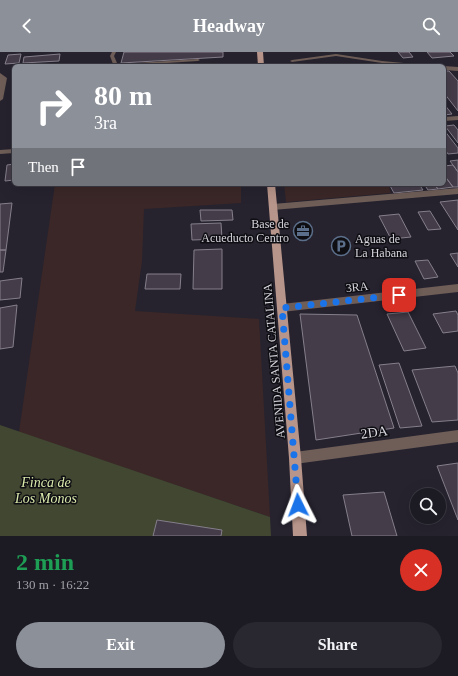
<!DOCTYPE html>
<meta charset="utf-8">
<style>
:root{--surface:#1c1a23;--page:#292730;--text:#f1f3f6;--muted:#a0a1a6;--line:#3a3841;--accent:#8c9099}
body{margin:0;font-family:"Times New Roman",serif;background:var(--page);color:var(--text);height:100vh;display:flex;flex-direction:column;font-size:15px;white-space:nowrap}
*{box-sizing:border-box;margin:0}
p{font-size:13px;color:var(--muted)}
.icon{flex:none;width:22px;height:22px;fill:none;stroke:currentColor;stroke-width:2;stroke-linecap:round;stroke-linejoin:round}
.map{position:relative;height:484px;overflow:hidden}
.panel{display:flex;flex-direction:column;background:var(--surface);flex:1}
.panel>*{flex:none}
.guide{position:absolute;left:12px;top:12px;width:434px;height:122px;border-radius:6px;box-shadow:0 4px 16px #0002,0 0 0 1px var(--line);background:#8c9099;color:#fff;overflow:hidden}
.tools{position:absolute;left:410px;top:436px;display:grid;gap:8px}
.tools a{display:grid;place-items:center;width:36px;height:36px;border-radius:50%;background:var(--surface);box-shadow:0 4px 16px #0002,0 0 0 1px var(--line);font-size:20px}
.pin{position:absolute;display:grid;place-items:center;width:34px;height:34px;color:#fff;margin:-17px;border-radius:8px;box-shadow:0 2px 6px #0006}
.me{position:absolute;width:44px;margin:-22px;rotate:357deg;stroke-linejoin:round;filter:drop-shadow(0 0 3px #0008)}
.turn{display:flex;align-items:center;gap:14px;height:84px;padding:0 16px;font-size:18px}
.turn .icon{width:52px;height:52px;stroke-width:2.5}
.turn b{display:block;font-size:28px;line-height:34px}
.then{display:flex;align-items:center;height:38px;padding:0 16px;background:#0003;gap:8px;font-size:15px}
.round{display:grid;place-items:center;flex:none;width:42px;height:42px;border-radius:21px;background:var(--page)}
.overview{display:flex;align-items:center;justify-content:space-between;height:68px;padding:0 16px}
h1{font-size:24px;font-weight:800;line-height:30px;color:#1e9e55}
.button{display:flex;gap:8px;margin-top:auto;padding:8px 16px}
.button a{flex:1;height:46px;border-radius:24px;background:var(--accent);color:#fff;font-size:16px;font-weight:800;line-height:46px;text-align:center}
.button a+a{background:var(--page);color:var(--text)}
header{display:flex;justify-content:space-between;align-items:center;height:52px;padding:0 16px;background:var(--accent);color:#fff;font-size:18px;font-weight:800}
.map>svg:first-child{display:block}
.industrial{fill:#3b2727}
.green{fill:#414731}
.building{fill:#443d49;stroke:#857e8b}
.lines{fill:none;stroke-linecap:round;stroke-linejoin:round}
.lane{fill:#6f5e58;fill-rule:evenodd}
.street{fill:#6f5e58;fill-rule:evenodd}
.primary{fill:#b8958a;fill-rule:evenodd}
.route{stroke:#1a73e8;stroke-width:7;stroke-dasharray:0 12.6}
.labels{text-anchor:middle;stroke-width:3;stroke-linejoin:round;paint-order:stroke}
.poi-label{font-size:12px;fill:#d8d6de;stroke:#0f0e13;text-anchor:end}
.street-label{font-size:12px;fill:#d8d6de;stroke:#0f0e13}
.near-street-label{font-size:14px;fill:#d8d6de;stroke:#0f0e13}
.near-park-label{font-size:14px;font-style:italic;fill:#d9eaab;stroke:#0f0e13}
</style>
<header><svg class="icon" aria-label="back" viewBox="0 0 24 24"><path d="M15 5l-7 7 7 7"/></svg>Headway<svg class="icon" aria-label="search" viewBox="0 0 24 24"><circle cx="10" cy="10" r="6"/><path d="M15 15l6 6"/></svg></header>
<div class="map">
<svg width="458" height="484" viewBox="0 0 458 484">
<rect width="100%" height="100%" fill="#26232f"/>
<path class="industrial" d="M55 132H241V151L144 157 142 209 135 259 259 267 270 465 19 380Z
M284 132H388L391 141 286 150Z"/>
<path class="green" d="M0 373 270 465 271 484H0Z"/>
<path class="building" d="M124 0H223V5L121 11Z
M398 0H409L413 5 403 6Z
M427 0H450L454 4 432 6Z
M21 2 19 11 5 12 8 3Z
M60 2 59 9 23 11 24 5Z
M444 19H449L458 29V59L444 41Z
M444 52 452 62 444 63Z
M454 73 458 78V91L445 74Z
M444 78 458 96V101L448 102 444 96Z
M458 108V120L450 109Z
M14 112V128L5 129 7 113Z
M453 113 458 120V135H453L444 123V114Z
M444 123 453 135 438 137 434 132H444Z
M389 132H419L423 138 394 141Z
M424 132H434L438 137 428 138Z
M458 148V178L440 150Z
M12 151 6 198H0V152Z
M200 158H232L233 168 201 169Z
M430 159 441 177 428 178 418 160Z
M399 162 411 185 391 187 379 164Z
M221 171 222 187 192 188 191 172Z
M222 197V237H193L194 198Z
M0 198H6L3 220H0Z
M458 201V215L450 202Z
M428 208 438 225 424 227 415 209Z
M147 222H181L180 237H145Z
M22 226 20 246 0 248V229Z
M17 253 13 295 0 297V256Z
M456 259 458 263V279L443 281 433 262Z
M408 260 426 296 404 299 387 262Z
M300 262 357 263 394 376 316 388Z
M399 311 422 374 400 376 379 313Z
M455 314 458 321V368L432 370 412 318Z
M458 411V468L437 414Z
M384 440 397 484H352L343 443Z
M157 468 222 478 221 484H153Z"/>
<g class="lines">
<path class="lane" d="M112 0H116L114 4 117 11 122 12 198 7 200 8 198 9 119 14 113 12 110 4Z
M336 2 382 9 426 13 428 14H410L382 11 336 4 292 10 290 9 292 8Z
M444 14 458 15V19L444 18Z"/>
<path class="street" d="M0 21 7 26 3 47 0 49Z
M458 64V68L444 69V65Z
M14 97V101L0 102V98Z
M458 136V142L273 158 269 155 273 152Z
M458 232V240L282 260 278 259 277 256 278 253 282 252Z
M458 378V390L295 412 291 410 289 406 291 402 295 400Z"/>
<path class="primary" d="M257 0H263L264 14H258Z
M267 132H275L301 406 307 484H293L289 406Z"/>
</g>
<g class="lines">
<path class="route" d="M298 453 282 256 399 243"/>
</g>
<defs>
<g id="office-ring" transform="scale(1)"><circle r="9.5" fill="#0f0e13" stroke="#5c6f8a" stroke-width="1.5"/><path d="M-6-3h4V-5.5h4V-3h4V5H-6ZM-1-4.5V-3h2v-1.5ZM-6 0V1H6V0Z" fill="#5c6f8a"/></g>
<g id="parking-ring" transform="scale(1)"><circle r="9.5" fill="#0f0e13" stroke="#5c6f8a" stroke-width="1.5"/><path d="M-3.5-5.5H1a3.5 3.5 0 0 1 0 7H-1V5.5H-3.5ZM-1-3.4V-.6H.8a1.4 1.4 0 0 0 0-2.8Z" fill="#5c6f8a"/></g>
</defs>
<g fill-rule="evenodd">
<use href="#office-ring" x="303" y="179"/>
<use href="#parking-ring" x="341" y="194"/>
</g>
<g class="labels">
<g class="poi-label">
<text x="289" y="176">Base de<tspan x="289" dy="14">Acueducto Centro</tspan></text>
<text x="355" y="191" text-anchor="start">Aguas de<tspan x="355" dy="14">La Habana</tspan></text>
</g>
<g class="street-label">
<text transform="translate(357 235) rotate(-6)" y="4">3RA</text>
<text transform="translate(274 309) rotate(-95)" y="4">AVENIDA SANTA CATALINA</text>
</g>
<g class="near-street-label">
<text transform="translate(374 380) rotate(-8)" y="5">2DA</text>
</g>
<g class="near-park-label">
<text x="46" y="435">Finca de<tspan x="46" dy="16">Los Monos</tspan></text>
</g>
</g>
</svg>
<div class="tools">
<a><svg class="icon" aria-label="search" viewBox="0 0 24 24"><circle cx="10" cy="10" r="6"/><path d="M15 15l6 6"/></svg></a>
</div>
<div class="pin" style="left:399px;top:243px;background:#d93025"><svg class="icon" aria-label="arrive" viewBox="0 0 24 24"><path d="M6 21V4h12l-3 4 3 4H6"/></svg></div>
<svg class="me" style="left:298px;top:453px" viewBox="-20 -20 40 40"><path d="M0-17L14 15 0 8-14 15z" fill="#1a73e8" stroke="#fff" stroke-width="4"/></svg>
<div class="guide">
<div class="turn"><svg class="icon" aria-label="right" viewBox="0 0 24 24"><path d="M7 20v-9h11M14 6l5 5-5 5"/></svg><div><b>80 m</b>3ra</div></div>
<div class="then">Then<svg class="icon" aria-label="arrive" viewBox="0 0 24 24"><path d="M6 21V4h12l-3 4 3 4H6"/></svg></div>
</div>
</div>
<section class="panel">
<div class="overview"><div><h1>2 min</h1><p>130 m · 16:22</p></div><a class="round" style="background:#d93025;color:#fff"><svg class="icon" aria-label="close" viewBox="0 0 24 24"><path d="M6 6l12 12M18 6L6 18"/></svg></a></div>
<div class="button"><a>Exit</a><a>Share</a></div>
</section>
